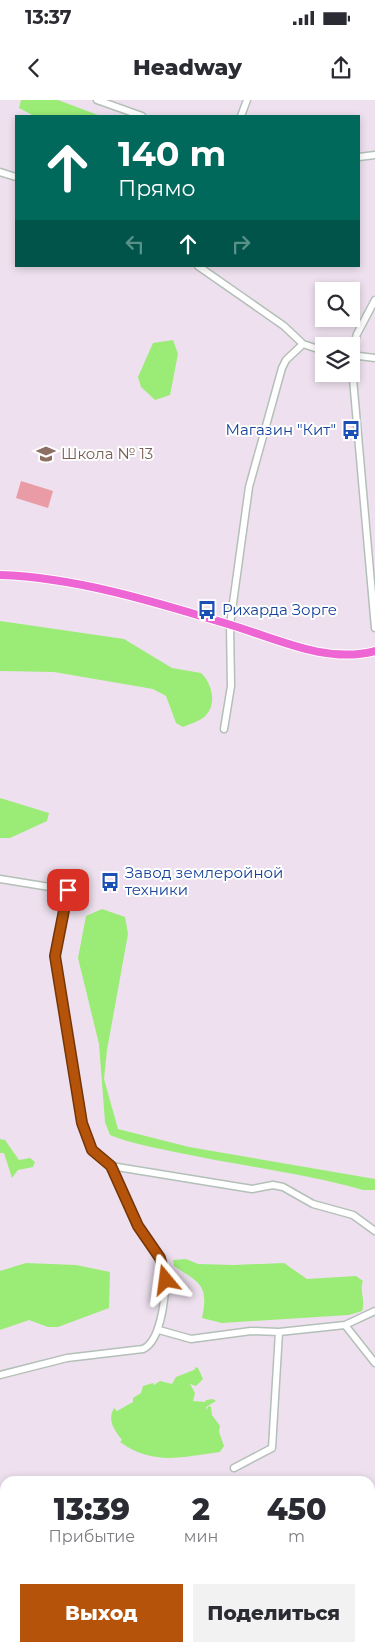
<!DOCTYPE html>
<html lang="ru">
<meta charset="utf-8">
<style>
:root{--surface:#fff;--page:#f2f2f3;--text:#2b2b33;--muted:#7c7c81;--accent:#b45309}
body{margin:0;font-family:Montserrat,sans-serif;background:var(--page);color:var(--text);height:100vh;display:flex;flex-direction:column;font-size:19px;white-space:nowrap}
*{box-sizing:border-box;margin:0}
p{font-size:16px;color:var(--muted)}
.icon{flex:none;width:28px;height:28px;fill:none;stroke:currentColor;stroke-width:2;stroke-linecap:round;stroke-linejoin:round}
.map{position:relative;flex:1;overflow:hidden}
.panel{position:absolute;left:0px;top:1376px;width:375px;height:176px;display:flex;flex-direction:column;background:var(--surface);border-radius:15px 15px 0 0;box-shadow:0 2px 8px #0003}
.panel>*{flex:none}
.top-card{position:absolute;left:15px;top:15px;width:345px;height:152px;border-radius:0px;box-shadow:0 2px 8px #0003;background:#00695c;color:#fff;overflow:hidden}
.controls{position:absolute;left:315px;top:182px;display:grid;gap:10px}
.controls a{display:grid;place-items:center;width:45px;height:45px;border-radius:0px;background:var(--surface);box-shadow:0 2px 8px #0003;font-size:25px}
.pin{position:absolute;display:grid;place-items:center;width:42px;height:42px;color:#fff;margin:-21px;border-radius:10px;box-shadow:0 2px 8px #0006}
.me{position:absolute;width:55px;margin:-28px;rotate:344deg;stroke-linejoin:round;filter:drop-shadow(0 0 4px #0008)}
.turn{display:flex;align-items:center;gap:18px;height:105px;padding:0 20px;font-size:22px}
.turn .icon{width:65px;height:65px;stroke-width:2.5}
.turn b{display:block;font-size:35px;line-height:42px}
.lanes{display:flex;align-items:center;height:48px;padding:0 20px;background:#0003;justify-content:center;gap:25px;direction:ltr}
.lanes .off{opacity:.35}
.eta{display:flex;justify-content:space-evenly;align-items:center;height:85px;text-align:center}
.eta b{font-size:30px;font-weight:800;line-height:35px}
.button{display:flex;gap:10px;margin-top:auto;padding:10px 20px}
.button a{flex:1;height:58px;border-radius:0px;background:var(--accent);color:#fff;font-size:20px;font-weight:800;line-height:58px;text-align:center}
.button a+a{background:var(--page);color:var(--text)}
.status{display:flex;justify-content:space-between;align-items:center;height:35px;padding:0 25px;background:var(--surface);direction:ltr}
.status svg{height:14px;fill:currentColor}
header{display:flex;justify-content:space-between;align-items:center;height:65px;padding:0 20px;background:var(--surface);font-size:22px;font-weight:800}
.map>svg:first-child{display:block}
.pitch{fill:#e99ba6}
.water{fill:#9bec77}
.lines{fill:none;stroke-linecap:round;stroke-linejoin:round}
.ferry{stroke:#2c8811;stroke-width:1;stroke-dasharray:6 5;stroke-linecap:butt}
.minor-casing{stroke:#b3c0b7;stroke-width:9}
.major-casing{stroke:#fff;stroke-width:10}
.minor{stroke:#fff;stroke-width:6}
.major{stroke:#ee66d3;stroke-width:8}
.route-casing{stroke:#753606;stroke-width:12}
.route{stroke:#b45309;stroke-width:9}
.labels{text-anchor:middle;stroke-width:4;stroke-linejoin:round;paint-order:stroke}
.transit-label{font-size:15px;fill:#164399;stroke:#fff;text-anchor:start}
.education-label{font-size:15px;fill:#785e54;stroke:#fff;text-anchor:start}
</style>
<div class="status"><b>13:37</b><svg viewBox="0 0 49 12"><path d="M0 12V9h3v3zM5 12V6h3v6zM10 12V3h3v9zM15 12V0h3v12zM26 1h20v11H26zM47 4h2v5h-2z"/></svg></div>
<header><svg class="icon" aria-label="back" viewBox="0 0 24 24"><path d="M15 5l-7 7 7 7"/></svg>Headway<svg class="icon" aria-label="share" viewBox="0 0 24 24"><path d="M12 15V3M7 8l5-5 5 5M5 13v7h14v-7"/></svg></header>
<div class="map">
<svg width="375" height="1552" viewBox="0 0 375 1552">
<rect width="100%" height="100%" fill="#eee0ee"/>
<path class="pitch" d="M21 381 53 391 48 408 16 398Z"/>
<path class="water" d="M21 0H58L98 15 34 16 19 8Z
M173 240 178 254 170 295 155 300 141 287 138 277 153 243Z
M0 521 124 539 172 568 201 573C211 582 217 602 207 614 203 620 190 624 183 627L176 623 166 596 153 589 54 572 0 571Z
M0 698 49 713 47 721 10 738H0Z
M102 809 125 817 128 834 107 950 104 979 118 1029 189 1047 375 1079V1090H363C303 1073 241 1066 180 1053 157 1048 132 1044 110 1035L105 1022 99 944 78 858 86 816Z
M0 1039 5 1040 19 1060 30 1058 35 1062 33 1067 18 1070 12 1078 4 1053H0Z
M186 1159 198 1164 234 1165 284 1163 307 1179 356 1176 363 1181C359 1192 366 1200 362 1211L349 1215 222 1223 202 1218C209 1185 200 1183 174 1166L173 1160Z
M26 1163 76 1165 110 1172 109 1208 58 1227H48L29 1220 0 1230V1171Z
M196 1267 198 1268 203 1279 196 1286 190 1284 195 1293 193 1301 205 1302 206 1300 213 1299 216 1301 206 1307 207 1310 208 1306 211 1307 212 1315 220 1326 219 1332 224 1346 220 1352C181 1357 154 1366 120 1342L122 1340C114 1329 107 1321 114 1308L117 1311 133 1302V1298L141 1293 143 1286 153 1283 154 1285 160 1281 172 1284 176 1277 194 1270Z
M370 1389H375V1552H0V1447L5 1442V1548H370Z"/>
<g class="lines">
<path class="ferry" d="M370 1514H375
M370 1539H375
M0 1540H5
M244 1552 288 1548"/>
<g class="minor-casing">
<path id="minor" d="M97 0 142 16
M241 16 247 0
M359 57 375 55
M0 72 16 77
M198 166 284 226 303 244 324 251
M351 255 357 234 375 200
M351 255 375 258
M351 256 375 528
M224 629 231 586 230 525 249 387 282 268 286 260 303 244
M0 779 68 790 57 838 56 871 83 1023 92 1050 111 1066 252 1089 273 1085 283 1087 313 1104 353 1115 375 1131
M345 1225 375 1263
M159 1230 191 1239 251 1231 279 1232 345 1225 375 1211
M0 1275 67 1258 143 1249C162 1241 168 1186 164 1168 160 1152 146 1140 138 1125 128 1107 120 1086 111 1066
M234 1368 272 1348 279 1232"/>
</g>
<g class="major-casing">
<path id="major" d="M0 475C75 477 159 503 231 525 277 539 327 564 375 551"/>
</g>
<use href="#minor" class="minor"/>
<use href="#major" class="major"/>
</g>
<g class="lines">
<g class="route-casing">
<path id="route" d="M68 790 55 856 82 1023 92 1050 111 1066 138 1126 160 1158 166 1180"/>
</g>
<use href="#route" class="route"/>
</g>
<defs>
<g id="bus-bare" transform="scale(1.5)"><path d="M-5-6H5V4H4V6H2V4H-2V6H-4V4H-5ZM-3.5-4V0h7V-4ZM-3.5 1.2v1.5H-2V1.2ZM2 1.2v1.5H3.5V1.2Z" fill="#1a4fb4" stroke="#fff" stroke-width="2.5" paint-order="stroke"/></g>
<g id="school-bare" transform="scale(1.5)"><path d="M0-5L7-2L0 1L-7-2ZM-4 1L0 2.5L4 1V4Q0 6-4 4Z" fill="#8d6e63" stroke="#fff" stroke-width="2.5" paint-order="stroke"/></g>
</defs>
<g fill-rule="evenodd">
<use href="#bus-bare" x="351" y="330"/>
<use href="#school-bare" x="46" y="354"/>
<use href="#bus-bare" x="207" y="510"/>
<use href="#bus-bare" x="110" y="782"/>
</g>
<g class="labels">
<g class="transit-label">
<text x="336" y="335" text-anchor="end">Магазин "Кит"</text>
<text x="222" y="515">Рихарда Зорге</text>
<text x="125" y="778">Завод землеройной<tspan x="125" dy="17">техники</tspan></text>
</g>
<g class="education-label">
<text x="61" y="359">Школа № 13</text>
</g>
</g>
</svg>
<div class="controls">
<a><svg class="icon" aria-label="search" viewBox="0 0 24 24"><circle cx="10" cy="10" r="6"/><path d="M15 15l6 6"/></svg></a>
<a><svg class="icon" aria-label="layers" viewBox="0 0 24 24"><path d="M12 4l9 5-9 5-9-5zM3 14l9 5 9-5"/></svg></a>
</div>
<div class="pin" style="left:68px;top:790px;background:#d93025"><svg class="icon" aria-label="arrive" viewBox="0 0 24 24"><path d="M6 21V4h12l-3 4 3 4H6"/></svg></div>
<svg class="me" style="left:166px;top:1180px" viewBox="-20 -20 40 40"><path d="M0-17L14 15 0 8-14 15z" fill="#b45309" stroke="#fff" stroke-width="4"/></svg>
<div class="top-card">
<div class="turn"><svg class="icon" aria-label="ahead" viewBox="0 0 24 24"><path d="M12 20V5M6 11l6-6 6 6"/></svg><div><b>140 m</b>Прямо</div></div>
<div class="lanes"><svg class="icon off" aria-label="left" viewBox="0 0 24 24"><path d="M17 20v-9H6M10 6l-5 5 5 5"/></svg><svg class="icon" aria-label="ahead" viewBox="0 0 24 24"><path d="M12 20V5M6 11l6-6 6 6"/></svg><svg class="icon off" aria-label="right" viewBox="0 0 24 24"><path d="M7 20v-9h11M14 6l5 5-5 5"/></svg></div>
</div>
<section class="panel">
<div class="eta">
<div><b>13:39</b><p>Прибытие</p></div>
<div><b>2</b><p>мин</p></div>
<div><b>450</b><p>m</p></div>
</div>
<div class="button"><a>Выход</a><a>Поделиться</a></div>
</section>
</div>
